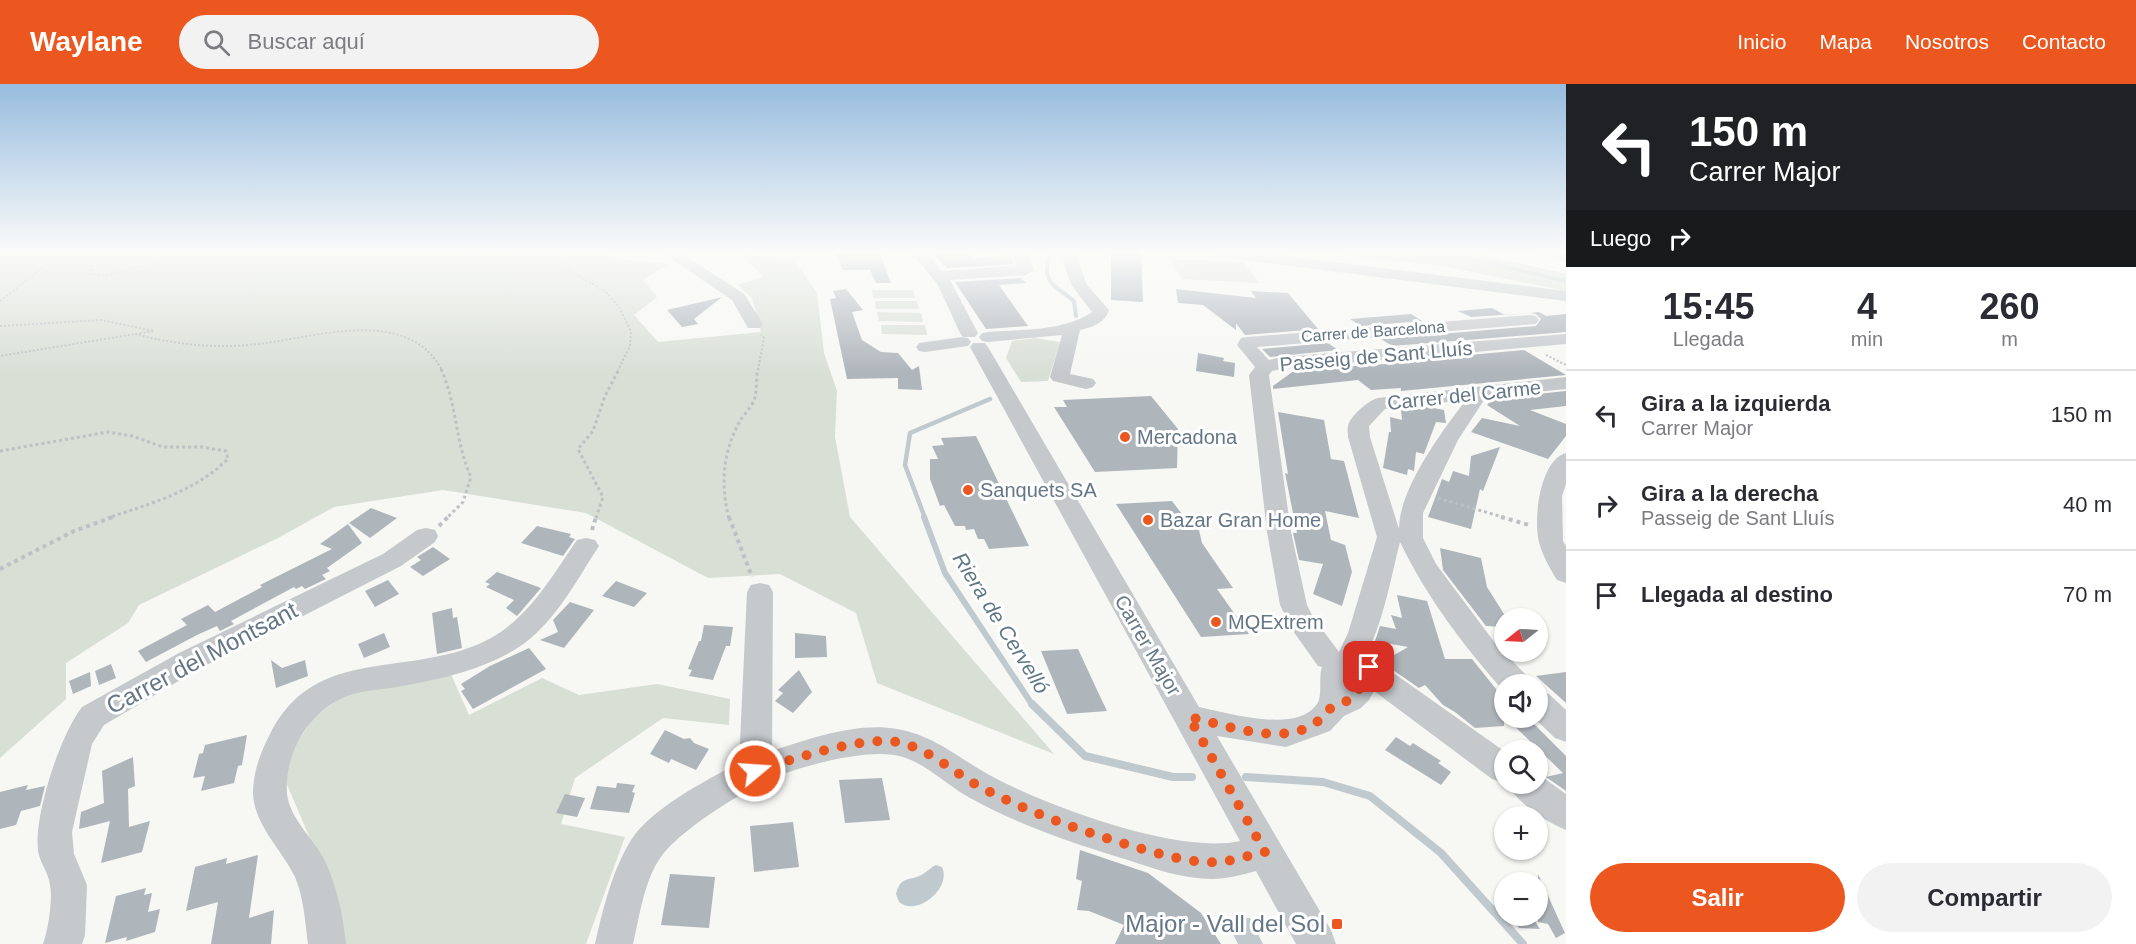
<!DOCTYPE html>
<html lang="es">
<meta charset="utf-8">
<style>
:root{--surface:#fff;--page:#f2f2f3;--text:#2b2b33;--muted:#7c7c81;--line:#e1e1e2;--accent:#ec561f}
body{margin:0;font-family:Arial,sans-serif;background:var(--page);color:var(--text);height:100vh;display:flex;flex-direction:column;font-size:22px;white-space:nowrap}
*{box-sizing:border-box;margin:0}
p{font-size:20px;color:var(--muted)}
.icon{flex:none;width:33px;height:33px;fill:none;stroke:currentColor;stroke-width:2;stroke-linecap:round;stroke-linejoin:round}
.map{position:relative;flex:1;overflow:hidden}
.panel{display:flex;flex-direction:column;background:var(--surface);width:570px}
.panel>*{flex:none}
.guide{background:#202124;color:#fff;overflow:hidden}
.needle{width:39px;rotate:252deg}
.tools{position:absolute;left:1494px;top:524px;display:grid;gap:12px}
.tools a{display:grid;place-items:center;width:54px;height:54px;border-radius:50%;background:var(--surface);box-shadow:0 2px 4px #0004;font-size:30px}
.pin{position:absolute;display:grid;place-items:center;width:51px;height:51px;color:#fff;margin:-26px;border-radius:12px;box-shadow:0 3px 9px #0006}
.me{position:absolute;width:66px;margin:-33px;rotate:72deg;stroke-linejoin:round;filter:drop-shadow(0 0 4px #0008)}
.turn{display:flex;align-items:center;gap:21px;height:126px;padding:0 24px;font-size:27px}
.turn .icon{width:78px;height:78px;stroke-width:2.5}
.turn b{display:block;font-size:42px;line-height:51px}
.then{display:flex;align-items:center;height:57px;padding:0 24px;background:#0003;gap:12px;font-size:22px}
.eta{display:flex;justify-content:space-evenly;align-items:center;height:102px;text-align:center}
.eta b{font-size:36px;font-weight:700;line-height:42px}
.button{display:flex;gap:12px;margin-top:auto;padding:12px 24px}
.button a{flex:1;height:69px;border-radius:36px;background:var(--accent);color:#fff;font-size:24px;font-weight:700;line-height:69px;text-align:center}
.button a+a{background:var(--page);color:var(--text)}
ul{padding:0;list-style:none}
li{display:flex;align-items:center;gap:18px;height:90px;padding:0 24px;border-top:2px solid var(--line)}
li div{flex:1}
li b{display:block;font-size:22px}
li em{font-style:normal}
header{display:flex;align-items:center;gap:36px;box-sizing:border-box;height:84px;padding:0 30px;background:var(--accent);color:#fff}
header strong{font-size:28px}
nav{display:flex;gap:33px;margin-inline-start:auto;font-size:21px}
.search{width:420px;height:54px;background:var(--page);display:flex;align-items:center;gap:15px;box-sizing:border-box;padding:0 21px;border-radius:33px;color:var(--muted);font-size:22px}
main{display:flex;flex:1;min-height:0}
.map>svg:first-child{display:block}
.green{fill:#d8dfd5}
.water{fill:#bfc9ce}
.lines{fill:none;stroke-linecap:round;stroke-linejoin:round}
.stream-far3{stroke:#bfc9ce;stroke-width:4}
.stream-far2{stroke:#bfc9ce;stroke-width:4.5}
.stream-far1{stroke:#bfc9ce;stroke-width:6}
.stream{stroke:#bfc9ce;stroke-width:8}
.building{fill:#aeb5bb}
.highway-casing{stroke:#b7bbbe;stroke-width:1}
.path-far2{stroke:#bec1c3;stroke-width:2;stroke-dasharray:2 2;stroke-linecap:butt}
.path-far1{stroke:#bec1c3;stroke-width:3;stroke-dasharray:3 3;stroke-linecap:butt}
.path{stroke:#bec1c3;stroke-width:4;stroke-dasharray:4 4;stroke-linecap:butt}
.minor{fill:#c5c9cc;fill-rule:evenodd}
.highway{fill:#fff;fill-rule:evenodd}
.route{stroke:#ec561f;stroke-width:10;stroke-dasharray:0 18}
.poi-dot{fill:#ec561f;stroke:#fff;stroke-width:2}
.labels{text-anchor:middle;stroke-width:6;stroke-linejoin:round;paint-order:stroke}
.far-street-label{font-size:16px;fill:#657687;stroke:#fff}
.street-label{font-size:20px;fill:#657687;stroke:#fff}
.poi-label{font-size:20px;fill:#657687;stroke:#fff;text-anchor:start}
.water-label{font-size:21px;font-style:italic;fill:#607883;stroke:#fff}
.near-street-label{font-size:24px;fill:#657687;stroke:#fff}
.near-poi-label{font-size:24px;fill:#657687;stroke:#fff;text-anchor:end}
</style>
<header>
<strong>Waylane</strong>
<div class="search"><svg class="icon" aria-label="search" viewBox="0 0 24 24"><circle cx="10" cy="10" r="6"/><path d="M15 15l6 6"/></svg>Buscar aquí</div>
<nav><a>Inicio</a><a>Mapa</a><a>Nosotros</a><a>Contacto</a></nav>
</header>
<main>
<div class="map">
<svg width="1566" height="860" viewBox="0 0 1566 860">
<rect width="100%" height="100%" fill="#f7f7f4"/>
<path class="green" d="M0 169H602L618 175 668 180 643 196 657 213 634 231 658 258 761 248 752 214 738 201 763 193 742 171 794 175 817 209 824 269 837 307 835 353 850 433 1054 670 877 599 856 529 780 490 708 494 586 429 443 406 334 423 278 454 139 521 128 539 66 579V615L0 674Z
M1324 169H1566V207L1442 182Z
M1170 175 1244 178 1259 199 1182 195Z
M872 206H913L915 214H873Z
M875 217H917L919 225H876Z
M877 228 921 229 923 238 879 237Z
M881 241H925L927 251 882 250Z
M1035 254 1060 258 1048 297 1021 298 1006 274 1012 257Z
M450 588 469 631 542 594 579 611 657 600 730 615 729 641 663 634 575 694 561 740 625 753 586 860H335L328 797 280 684 314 633 350 607Z"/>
<path class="water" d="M936 781 942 783C952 804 917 833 899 818L896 810C901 790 911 798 923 790 928 787 931 783 936 781Z
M1250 834 1263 860H1238L1226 836Z"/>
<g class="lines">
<path class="stream-far3" d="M1050 169C1041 198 1052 200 1074 217L1076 232
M1428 169 1471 175 1566 197"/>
<path class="stream-far2" d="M925 434 905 381 910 349 990 315"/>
<path class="stream-far1" d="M924 433 945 489 1033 622"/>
<path class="stream" d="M1032 620 1085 672 1173 693H1192
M1246 693 1323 698 1370 712 1441 769 1523 860"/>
</g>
<path class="building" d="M836 169H880L891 199H876L870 186H843Z
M933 169H969L973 174 1010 171 1014 180 947 184Z
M1111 169H1141L1143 218 1111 216Z
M1021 194 1026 199 999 201 1028 242 986 245 955 198Z
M846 205 863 226 852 228 862 256 881 268 898 269 912 286 919 282 922 306 898 305V294L847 295 830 215 836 214 833 207Z
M1176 205 1256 214 1251 207 1288 209 1318 245 1245 251 1236 239V246L1203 221 1178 219Z
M722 213 694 235 698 240 682 243 667 226Z
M1492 224 1505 231 1528 229 1471 233 1458 227Z
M1539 228 1546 232 1566 230V248L1392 262 1381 255 1536 242 1541 235 1536 230 1530 229Z
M1411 230 1422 237 1361 242 1350 235Z
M1328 259 1338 266 1270 273 1262 265Z
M1524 266 1566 291 1401 307V304L1371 306 1358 296 1273 305V302L1295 286 1415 278 1414 276Z
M1198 269 1224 274 1223 277 1235 279 1234 293 1196 287Z
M1566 307V322L1530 326 1566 340V352L1548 375 1471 348 1482 334 1520 342 1487 321 1493 315Z
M1151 312 1178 345 1177 384 1095 388 1054 323H1067L1063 316Z
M1428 323 1444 326 1446 339 1436 338 1424 370 1416 368 1414 387 1408 385 1407 391 1383 384 1389 348H1391L1390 333 1402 336 1401 325Z
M1278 328 1324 336 1331 375 1344 377 1359 434 1325 427 1331 456 1345 461 1352 488 1342 522 1313 510 1323 480 1299 476 1293 449H1297L1285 389 1288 390Z
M976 352 1029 462 989 465 984 455H978L974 445 966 446 965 442H955L944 421 940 422 930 395V375H938L932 362 944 361 941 354Z
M1500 363 1483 407 1480 405 1471 445 1428 433 1442 395 1449 398 1453 387 1469 392 1471 372Z
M1172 417 1191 442H1198L1202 459 1233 504 1217 505 1249 550 1201 553 1116 420Z
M371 424 397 434 370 454 349 439Z
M348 440 362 459 327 484 330 487 322 491 326 495 305 505 302 502 296 505 294 503 231 537 234 540 220 547 217 542 197 551 146 578 138 567 187 541 181 535 208 521 215 528 262 503 260 501 332 465 320 460Z
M537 442 571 450 569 453 575 455 563 472 521 459Z
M433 463 450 475 423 492 410 483 421 476 417 473Z
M1440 464 1481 474 1487 503 1504 530V543L1486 542 1443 486Z
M497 488 541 504 517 532 506 524 514 516 486 503 490 500 485 498Z
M388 496 399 510 375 523 365 507Z
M616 497 647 509 634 523 602 512Z
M1397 511 1427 517 1445 575H1472L1504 615V642L1475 644 1455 628 1443 621 1425 601 1419 604 1393 586 1377 581 1408 563 1375 557 1380 542 1396 545 1391 531 1402 534Z
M570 518 594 526 564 564 540 556 558 548 553 536Z
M452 524 453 534 457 533 462 564 437 570 432 529Z
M704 541 733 543 730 562H726L713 596 689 592 692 586 688 585 699 557H701Z
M384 549 390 563 364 574 358 560Z
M795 549 826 552 827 573 795 574Z
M529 564 546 585 473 625 461 607 465 605 461 600 490 582Z
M1078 565 1097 606 1107 627 1067 630 1041 567Z
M271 576 282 584 305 576 308 592 276 604Z
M111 580 116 594 99 601 95 587Z
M799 586 812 608 793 629 775 617 783 609 778 606Z
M90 588 91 602 73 610 69 597Z
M1566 588V619L1536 592Z
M1505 633H1527L1566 672V707L1546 693 1563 689Z
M665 646 684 655 690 654 694 659 709 665 696 686 671 675 669 679 650 670Z
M247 651 242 681 238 682 234 699 201 707 205 692 193 694 199 670 203 669 205 661Z
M1396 653 1410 662 1413 659 1441 677 1438 679 1451 688 1441 701 1385 666Z
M133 673 135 702 128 705 129 743 150 737 142 768 101 779 110 737 79 745 81 728 104 719 102 687Z
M882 694 890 736 845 739 839 696Z
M617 699 635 701 632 708 635 709 629 729 590 725 597 702 616 704Z
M28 701 26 706 45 702 40 722 21 727 16 741 0 745V708Z
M565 710 585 714 577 733 556 729Z
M793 738 799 783 754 788 750 742Z
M1080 766 1148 789 1201 829 1221 860H1115L1124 841 1089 827 1077 826 1082 797 1076 795Z
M258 771 249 834 274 826 271 860H211L218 818 186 827 195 783 227 774 226 780Z
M670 790 715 793 709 844 661 841Z
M1538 790 1565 849 1556 854 1548 840 1538 838Z
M146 804 144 811 152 809 148 828 160 825 155 848 126 857 127 853 105 859 116 812Z
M1510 831H1531L1540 845 1519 844Z"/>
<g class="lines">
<g class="highway-casing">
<path id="highway" d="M1487 169H1528L1566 178V190L1490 173Z"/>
</g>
<path class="path-far2" d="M90 169 91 190 108 191 192 169
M463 169 503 173 552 171 562 175 569 186 605 207 619 223 631 247 630 262 618 286
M0 217 61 169
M0 242 101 236 154 247 0 272
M135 250C172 260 210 264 248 261 307 257 405 218 442 286
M1546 271 1566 281
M758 286 764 254 761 251"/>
<path class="path-far1" d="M441 285C457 320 455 358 471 393L463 418 447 434
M0 367 108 348 132 352 163 363H202L226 367 228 375C194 408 152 419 108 434
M1438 414 1506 434
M596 434 603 413 578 365 593 347 605 312 619 285
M729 434C720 401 723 367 740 337 744 330 753 322 755 313 757 304 756 294 758 285"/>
<path class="path" d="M729 433 752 493
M1501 433 1529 441
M439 442 448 433
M592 446 596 433
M0 485 74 447 113 433"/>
<path class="minor" d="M663 169H681L744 210 763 240 760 244H748L732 216Z
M912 169H927L942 187 1017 182 1012 169H1027L1034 186 1026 191 950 196 978 249 975 253H963L960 249 938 201Z
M1060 169H1075L1087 201 1109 226C1105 239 1093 243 1080 246L1070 290 1093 295 1096 299 1093 303 1086 305 1053 297 1050 293 1062 251 988 258 982 257 979 253 982 249 988 248C1021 245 1063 248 1092 228L1072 202Z
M1214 169H1261L1566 207V217L1221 173Z
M1530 231 1536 232 1539 236 1536 240 1257 263 1269 276 1282 273 1566 250V260L1282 285 1272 287 1269 291 1291 448 1307 521 1313 533 1339 568 1348 549 1377 453 1348 353C1348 349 1347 346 1348 342 1350 332 1369 316 1378 314L1566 293V305L1486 313 1458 356 1423 429V454L1436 480 1495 559 1527 592 1531 600H1504V607C1464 563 1426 512 1400 458 1390 497 1383 541 1363 577L1353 580 1341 577 1345 578 1350 586 1349 594 1353 587 1369 580 1392 588 1504 667V699L1492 695 1374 607 1369 616 1361 624 1344 632 1330 647 1286 663 1217 652 1331 846 1336 860H1296L1256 787C1241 791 1227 795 1212 795 1183 795 1155 785 1128 776 1075 760 1021 742 972 715 949 703 928 681 903 673 870 662 797 683 766 697 737 711 683 745 663 770 644 795 640 831 633 860H595C603 825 612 787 631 756 651 725 706 696 739 679L747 508 751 501 760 499 769 501 773 508 772 667C809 655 857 638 897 645 935 651 962 677 995 694 1050 723 1179 771 1240 757L970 263 973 259H985L988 263 1199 623C1228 629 1297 650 1317 620 1323 611 1318 594 1322 583L1318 582 1293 547 1280 521 1267 448 1249 291 1255 283 1237 261 1241 254 1247 253ZM1466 316C1442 347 1399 405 1399 445L1370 353 1369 342 1385 325Z
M962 253 968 254 971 258 968 262 925 268 919 267 916 263 919 259Z
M1566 369V400L1562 412 1563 457 1566 462V499L1557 496C1550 485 1542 470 1539 458 1533 435 1540 376 1566 369Z
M426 444 435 446 438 452 435 458 401 482 199 585 104 641 92 660 72 748 74 770 87 801 85 851 82 860H43C48 847 53 815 50 801 49 789 39 778 38 766 34 731 60 651 82 623L179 569 383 470 417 446Z
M586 454 595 456 599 462C574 500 551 547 509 569 475 588 435 596 397 603 381 606 362 606 347 612 309 627 284 669 287 710 290 735 314 755 325 777 337 803 343 831 346 860H308C305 838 304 814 295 793 282 766 254 741 253 709 253 689 260 670 269 652 315 557 412 597 491 554 530 532 552 492 577 456Z
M1538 607 1549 610 1566 626V658L1555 654 1533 633H1538Z
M1538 690 1566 710V746C1546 738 1517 719 1507 699H1538Z"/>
<use href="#highway" class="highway"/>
</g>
<linearGradient id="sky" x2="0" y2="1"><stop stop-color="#97bcde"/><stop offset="0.58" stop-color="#fbfbfa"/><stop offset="1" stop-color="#fbfbfa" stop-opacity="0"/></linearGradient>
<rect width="1566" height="290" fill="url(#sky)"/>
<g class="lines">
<path class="route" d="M755 687C790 676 861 652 897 658 929 664 955 690 984 705 1031 729 1081 747 1132 762 1160 770 1191 780 1221 778 1236 776 1251 771 1265 768L1189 633C1225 641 1272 659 1307 644 1319 639 1323 631 1332 623 1337 619 1344 619 1349 616 1359 610 1361 598 1370 592L1369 583"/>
</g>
<g class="poi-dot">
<circle cx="1125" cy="353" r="6"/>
<circle cx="968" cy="406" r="6"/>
<circle cx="1148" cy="436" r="6"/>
<circle cx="1216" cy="538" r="6"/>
<rect x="1331" y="834" width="12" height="12" rx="3"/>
</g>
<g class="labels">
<g class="far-street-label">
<text transform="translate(1373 247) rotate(-4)" y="6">Carrer de Barcelona</text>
</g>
<g class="street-label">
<text transform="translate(1376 272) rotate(-5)" y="7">Passeig de Sant Lluís</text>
<text transform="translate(1464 311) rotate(-6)" y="7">Carrer del Carme</text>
<text transform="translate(1148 561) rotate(60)" y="7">Carrer Major</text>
</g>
<g class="poi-label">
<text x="1137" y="360">Mercadona</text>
<text x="980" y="413">Sanquets SA</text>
<text x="1160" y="443">Bazar Gran Home</text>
<text x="1228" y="545">MQExtrem</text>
</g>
<g class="water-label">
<text transform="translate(1001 539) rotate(58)" y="7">Riera de Cervelló</text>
</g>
<g class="near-street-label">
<text transform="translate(202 574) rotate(-28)" y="8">Carrer del Montsant</text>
</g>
<g class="near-poi-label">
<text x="1325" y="848">Major - Vall del Sol</text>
</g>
</g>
</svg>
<div class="tools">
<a><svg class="needle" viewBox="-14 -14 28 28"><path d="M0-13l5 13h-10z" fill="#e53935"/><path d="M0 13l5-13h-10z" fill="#7c7c81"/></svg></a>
<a><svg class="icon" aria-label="sound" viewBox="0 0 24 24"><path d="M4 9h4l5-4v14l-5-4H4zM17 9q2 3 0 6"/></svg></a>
<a><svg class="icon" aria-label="search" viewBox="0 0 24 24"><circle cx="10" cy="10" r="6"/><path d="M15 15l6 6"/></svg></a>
<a>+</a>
<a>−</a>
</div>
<div class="pin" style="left:1369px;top:583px;background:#d93025"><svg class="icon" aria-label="arrive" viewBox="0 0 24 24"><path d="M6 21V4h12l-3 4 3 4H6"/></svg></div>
<svg class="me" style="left:755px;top:687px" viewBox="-20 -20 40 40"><circle r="17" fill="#ec561f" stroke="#fff" stroke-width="3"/><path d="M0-11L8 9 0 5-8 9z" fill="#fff"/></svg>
</div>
<section class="panel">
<div class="guide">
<div class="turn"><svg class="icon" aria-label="left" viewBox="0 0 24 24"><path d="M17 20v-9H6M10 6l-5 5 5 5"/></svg><div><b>150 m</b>Carrer Major</div></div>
<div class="then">Luego<svg class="icon" aria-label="right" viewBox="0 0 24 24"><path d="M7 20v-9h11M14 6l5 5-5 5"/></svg></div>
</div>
<div class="eta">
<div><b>15:45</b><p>Llegada</p></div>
<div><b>4</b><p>min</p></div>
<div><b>260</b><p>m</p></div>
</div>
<ul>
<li><svg class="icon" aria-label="left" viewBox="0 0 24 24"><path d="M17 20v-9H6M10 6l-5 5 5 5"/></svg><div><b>Gira a la izquierda</b><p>Carrer Major</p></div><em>150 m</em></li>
<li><svg class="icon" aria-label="right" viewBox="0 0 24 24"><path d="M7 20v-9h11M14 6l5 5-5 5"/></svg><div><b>Gira a la derecha</b><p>Passeig de Sant Lluís</p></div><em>40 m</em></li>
<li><svg class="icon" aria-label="arrive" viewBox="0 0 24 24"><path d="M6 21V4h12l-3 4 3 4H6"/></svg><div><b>Llegada al destino</b></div><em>70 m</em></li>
</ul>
<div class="button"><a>Salir</a><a>Compartir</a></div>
</section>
</main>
